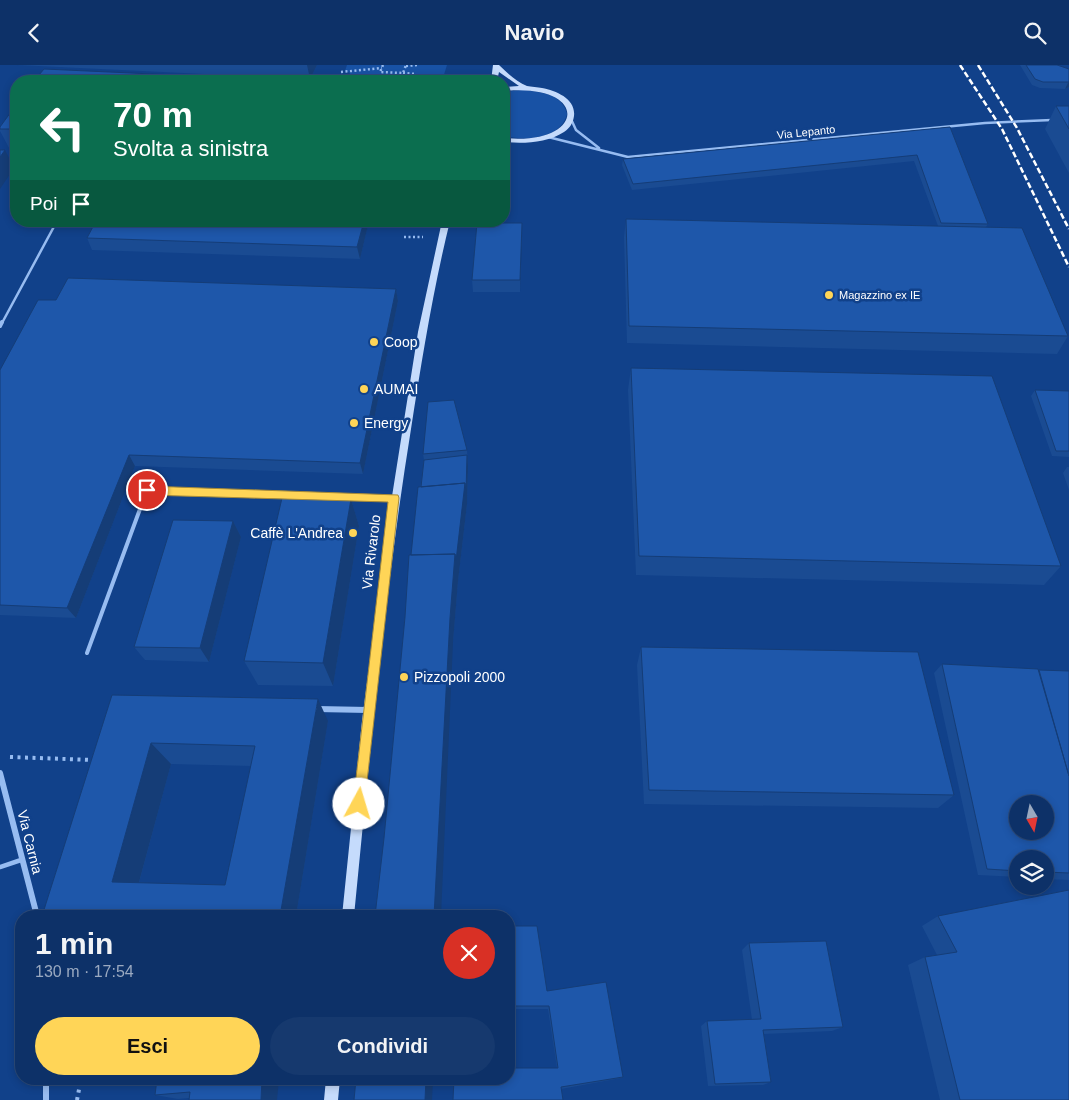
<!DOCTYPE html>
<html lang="it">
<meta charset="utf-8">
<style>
:root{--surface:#0d3168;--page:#16396e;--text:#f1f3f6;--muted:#9aa9c0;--line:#2d4c7c;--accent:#ffd557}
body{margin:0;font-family:Arial,sans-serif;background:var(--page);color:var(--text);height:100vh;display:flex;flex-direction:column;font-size:19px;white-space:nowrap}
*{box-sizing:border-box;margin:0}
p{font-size:16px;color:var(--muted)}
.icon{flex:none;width:28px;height:28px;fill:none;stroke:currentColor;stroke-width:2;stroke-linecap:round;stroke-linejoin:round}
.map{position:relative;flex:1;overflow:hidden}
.details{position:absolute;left:15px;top:845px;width:500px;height:175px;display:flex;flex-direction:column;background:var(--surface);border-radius:20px;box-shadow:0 2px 8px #0003,0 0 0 1px var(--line)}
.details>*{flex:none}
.top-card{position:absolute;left:10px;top:10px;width:500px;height:152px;border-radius:20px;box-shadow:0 2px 8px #0003,0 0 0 1px var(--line);background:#0b6e4f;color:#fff;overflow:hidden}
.needle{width:32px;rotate:171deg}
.controls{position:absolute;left:1009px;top:730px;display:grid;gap:10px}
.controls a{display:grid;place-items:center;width:45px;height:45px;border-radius:50%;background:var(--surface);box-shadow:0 2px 8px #0003,0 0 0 1px var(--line);font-size:25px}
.pin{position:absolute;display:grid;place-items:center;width:42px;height:42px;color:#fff;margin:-21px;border:2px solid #fff;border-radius:50%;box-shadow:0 1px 5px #0007}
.me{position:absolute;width:55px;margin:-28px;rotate:6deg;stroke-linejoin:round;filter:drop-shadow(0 0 4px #0008)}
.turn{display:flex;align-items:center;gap:18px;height:105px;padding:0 20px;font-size:22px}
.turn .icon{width:65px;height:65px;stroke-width:2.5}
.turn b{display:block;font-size:35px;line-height:42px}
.then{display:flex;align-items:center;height:48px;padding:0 20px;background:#0003;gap:10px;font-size:19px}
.round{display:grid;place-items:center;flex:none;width:52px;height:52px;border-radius:26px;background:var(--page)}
.overview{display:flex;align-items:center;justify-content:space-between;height:85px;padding:0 20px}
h1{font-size:30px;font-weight:800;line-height:38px}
.primary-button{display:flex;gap:10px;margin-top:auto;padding:10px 20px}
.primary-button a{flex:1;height:58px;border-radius:30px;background:var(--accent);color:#111;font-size:20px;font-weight:800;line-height:58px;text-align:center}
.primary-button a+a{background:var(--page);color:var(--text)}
header{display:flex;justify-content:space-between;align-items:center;height:65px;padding:0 20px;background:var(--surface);font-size:22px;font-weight:800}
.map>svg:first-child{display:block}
.green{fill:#1852a5}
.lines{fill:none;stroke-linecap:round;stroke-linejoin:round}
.path-far1{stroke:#97bcf1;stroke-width:2.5;stroke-dasharray:2 2.5;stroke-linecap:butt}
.path{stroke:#97bcf1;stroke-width:4;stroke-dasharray:3 4.5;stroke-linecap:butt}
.lane-far2{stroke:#97bcf1;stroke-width:2.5}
.lane-far1{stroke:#97bcf1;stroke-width:4}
.lane{stroke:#97bcf1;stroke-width:4.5}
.street{stroke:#97bcf1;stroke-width:6}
.secondary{fill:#c5dbfc;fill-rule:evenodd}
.rail{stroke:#fff;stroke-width:2.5;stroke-dasharray:6 2.5;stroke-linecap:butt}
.wall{fill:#1a4b92;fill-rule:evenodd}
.shaded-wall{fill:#153d77}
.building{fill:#1e57aa;stroke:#153d77;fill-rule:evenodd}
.route{fill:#ffd557;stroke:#a68a39}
.poi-dot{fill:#ffd557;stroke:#11418a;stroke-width:2}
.labels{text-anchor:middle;stroke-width:5;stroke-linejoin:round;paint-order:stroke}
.far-street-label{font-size:11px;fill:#fff;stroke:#11418a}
.far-poi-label{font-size:11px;fill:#fff;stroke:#11418a;text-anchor:start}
.poi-label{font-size:14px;fill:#fff;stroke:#11418a;text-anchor:start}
.street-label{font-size:14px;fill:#fff;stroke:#11418a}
</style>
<header><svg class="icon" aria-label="back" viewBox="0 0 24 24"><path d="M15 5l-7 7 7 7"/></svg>Navio<svg class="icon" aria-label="search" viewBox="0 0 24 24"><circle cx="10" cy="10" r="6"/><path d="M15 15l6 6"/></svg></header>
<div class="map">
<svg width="1069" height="1035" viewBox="0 0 1069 1035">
<rect width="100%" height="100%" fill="#11418a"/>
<path class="green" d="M347 0H447L442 16H347L350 8 345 6Z
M523 25C540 27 562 28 567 49 561 74 525 76 504 71V27Z"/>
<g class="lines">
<path class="path-far1" d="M383 0 380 7 403 8 406 0
M406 1 418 0
M341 7 382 3
M403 8 416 9 413 16
M404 172H423"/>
<path class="path" d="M10 692 94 695
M77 1035 81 1014"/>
<path class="lane-far2" d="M571 54 576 65 599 83
M548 72 628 92 985 58 1052 55
M0 98 16 99
M2 258 57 156"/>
<path class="lane-far1" d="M0 261 2 257
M87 588 147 425 394 433"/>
<path class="lane" d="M0 802 21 795"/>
<path class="street" d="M317 644 368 645
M0 708 37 851
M46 1014V1035"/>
<path class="secondary" d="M493 0H499C507 8 517 17 527 21 531 22 538 22 542 23 557 26 576 34 574 51 573 58 570 63 564 67 547 78 523 79 504 77V73C586 81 591 18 504 26V22L519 21 499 7 497 16H491Z
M442 156H450C433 225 422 294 411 364 385 525 370 688 354 851H342L362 656 387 463 418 267Z
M326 1014H340L338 1035H324Z"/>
<path class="rail" d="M960 0 1002 64 1069 202
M978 0 1017 63 1069 164"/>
</g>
<path class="wall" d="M17 0H317L310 14Z
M1020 0H1057L1069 4V22L1065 24 1040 23 1032 20Z
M16 40V94H15L0 66V62Z
M1056 41H1069V108L1045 64Z
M950 62 988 159 986 162 1068 271 1057 289 627 278 624 172 626 154 938 161 914 96 632 125 622 100 623 94Z
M96 156H369L360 194 92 185 87 173Z
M522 158 520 227H473L472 215Z
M396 224 398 236 363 409 135 401 76 553 0 550V305L56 235Z
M631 303 1061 501 1044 520 636 510 628 325Z
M1035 325 1069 326V392L1052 391 1031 331Z
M467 385 468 401 467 439 458 516 453 577 384 773 411 490 424 395 423 389Z
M1067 402H1069V425L1063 408Z
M351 434 359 461 333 621 258 620 244 596Z
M233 456 241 472 209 597 145 595 134 582Z
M641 582 954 730 938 743 644 739 637 600Z
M942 599 1039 605 1069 606V815L1045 814V794H1018V812L978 810 934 608Z
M112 630 328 656 296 851H42ZM171 699 251 701 225 820 139 818Z
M938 851 1069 1035H940L908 900 925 892 937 890 922 861Z
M509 861 547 926 623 1012 621 1013 561 1024 557 1003 548 944H509Z
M749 878 843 962 832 966 764 969 771 1017 763 1020 708 1021 701 961 707 956 752 955 742 885Z
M157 1014 277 1035 189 1033 178 1034 155 1030Z"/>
<path class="shaded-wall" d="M307 0H317L310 14Z
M1069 17V22L1065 24 1068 18Z
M5 85 14 103 0 124V92Z
M364 156H369L360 194 357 182Z
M522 158V170L520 227V215Z
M396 224 398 236 363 409 360 398Z
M129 390 135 401 76 553 67 543Z
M467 390 468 401 467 439 458 516 453 577 441 851H434L450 553 455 489Z
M351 434 359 461 333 621 323 598Z
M233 456 241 472 209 597 200 583Z
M318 634 328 656 296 851H280Z
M151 678 171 699 135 832 112 817Z
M262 1014H279L277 1035H261Z
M426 1014H433L432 1035H425Z"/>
<path class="building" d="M1026 0H1057L1069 4V17H1043L1035 14Z
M44 4 305 16H34Z
M16 40V64H0V62Z
M1056 41H1069V64Z
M950 62 988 159 941 158 917 90 633 119 623 94Z
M0 85H5L0 92Z
M626 154 1022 163 1068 271 629 261Z
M96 156H364L357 182 87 173Z
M477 158H522L520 215H472Z
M68 213 396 224 360 398 129 390 67 543 0 540V305L38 235H56Z
M631 303 992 311 1061 501 639 491Z
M1035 325 1069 326V386H1056Z
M454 335 467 385 423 389 428 337Z
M467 390 466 428 465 418 421 422 424 395Z
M465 418 456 496 455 489 411 490 418 422Z
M282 433 351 434 323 598 244 596Z
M173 455 233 456 200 583 134 582Z
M455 489 450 553 434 851H375L384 773 405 552 409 490Z
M641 582 918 587 954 730 649 725Z
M942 599 1038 604 1069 711V808L1045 807V794H1018V806L987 804ZM1018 739H1045V766H1018Z
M1039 605 1069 606V711Z
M112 630 318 634 280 851H42ZM151 678 255 681 225 820 112 817Z
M1069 825V1035H960L925 892 957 887 938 851Z
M509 861H537L547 926 606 917 623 1012 561 1022 563 1035H453L454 1014H509V1003H558L549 941H509Z
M826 876 843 962 763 965 771 1017 715 1019 707 956 761 954 749 878Z
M157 1014H262L261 1035H189L190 1027 155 1030Z
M356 1014H426L425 1035H354Z"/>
<path class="route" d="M147 421 398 430 399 433 364 743 359 745 355 743 353 739 388 437 147 430 142 425Z"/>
<g class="poi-dot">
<circle cx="829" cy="230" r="5"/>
<circle cx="374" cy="277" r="5"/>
<circle cx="364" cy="324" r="5"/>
<circle cx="354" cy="358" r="5"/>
<circle cx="353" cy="468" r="5"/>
<circle cx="404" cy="612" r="5"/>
</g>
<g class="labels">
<g class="far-street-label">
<text transform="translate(806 67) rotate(-6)" y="4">Via Lepanto</text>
</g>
<g class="far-poi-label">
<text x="839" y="234">Magazzino ex IE</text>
</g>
<g class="poi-label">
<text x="384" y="282">Coop</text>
<text x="374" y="329">AUMAI</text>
<text x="364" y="363">Energy</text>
<text x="343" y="473" text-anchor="end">Caffè L'Andrea</text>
<text x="414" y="617">Pizzopoli 2000</text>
</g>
<g class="street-label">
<text transform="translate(371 487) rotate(-83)" y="5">Via Rivarolo</text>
<text transform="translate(30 777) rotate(76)" y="5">Via Carnia</text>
</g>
</g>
</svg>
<div class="controls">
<a><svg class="needle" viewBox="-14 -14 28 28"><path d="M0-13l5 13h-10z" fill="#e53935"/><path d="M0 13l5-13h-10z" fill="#9aa9c0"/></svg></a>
<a><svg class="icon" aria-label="layers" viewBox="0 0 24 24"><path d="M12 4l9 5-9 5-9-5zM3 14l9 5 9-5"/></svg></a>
</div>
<div class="pin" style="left:147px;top:425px;background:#d93025"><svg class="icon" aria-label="arrive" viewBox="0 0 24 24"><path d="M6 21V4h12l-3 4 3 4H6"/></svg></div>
<svg class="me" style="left:359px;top:739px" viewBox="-20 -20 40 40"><circle r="19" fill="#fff"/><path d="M0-13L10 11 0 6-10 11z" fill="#ffd557"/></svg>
<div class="top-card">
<div class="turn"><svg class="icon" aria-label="left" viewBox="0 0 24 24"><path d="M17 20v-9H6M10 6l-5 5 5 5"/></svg><div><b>70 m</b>Svolta a sinistra</div></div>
<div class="then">Poi<svg class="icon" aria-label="arrive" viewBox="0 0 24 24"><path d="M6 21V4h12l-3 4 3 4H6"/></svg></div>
</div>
<section class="details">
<div class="overview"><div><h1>1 min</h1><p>130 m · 17:54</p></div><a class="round" style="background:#d93025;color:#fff"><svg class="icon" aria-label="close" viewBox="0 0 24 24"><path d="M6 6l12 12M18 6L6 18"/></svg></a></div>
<div class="primary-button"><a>Esci</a><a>Condividi</a></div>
</section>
</div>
